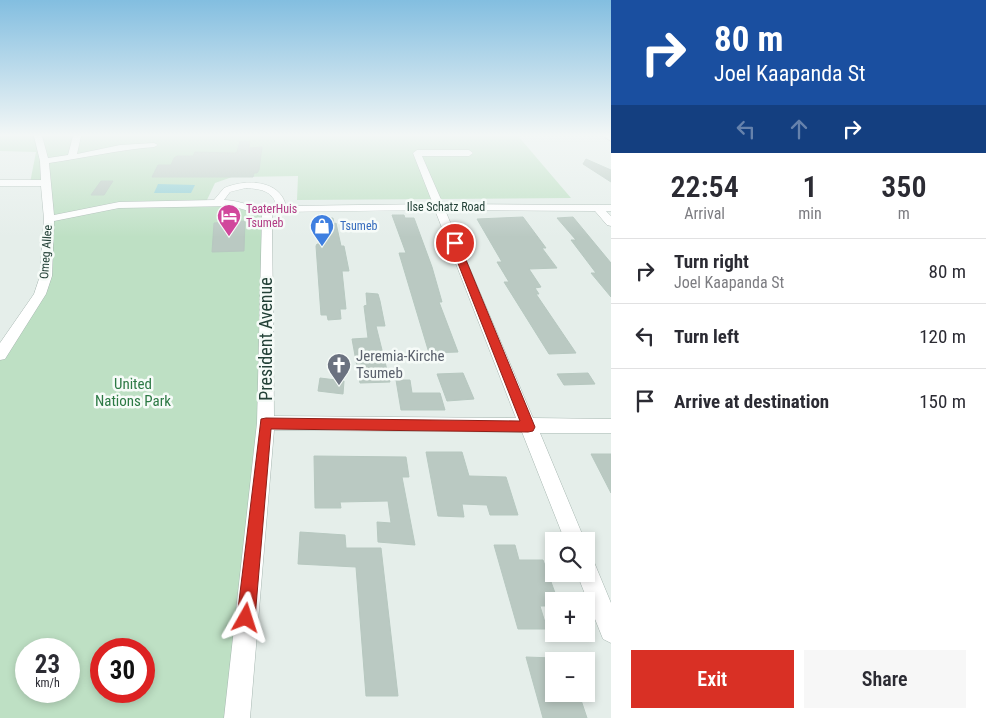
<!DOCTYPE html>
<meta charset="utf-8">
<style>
:root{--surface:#fff;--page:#f7f7f7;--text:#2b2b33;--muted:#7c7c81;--line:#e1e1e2;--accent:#d93025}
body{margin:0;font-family:"Roboto Condensed",sans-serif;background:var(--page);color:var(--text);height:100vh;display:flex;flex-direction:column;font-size:19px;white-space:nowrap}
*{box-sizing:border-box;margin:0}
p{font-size:16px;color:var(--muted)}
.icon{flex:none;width:28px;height:28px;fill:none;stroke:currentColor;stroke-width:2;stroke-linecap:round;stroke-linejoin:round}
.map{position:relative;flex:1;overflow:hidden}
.details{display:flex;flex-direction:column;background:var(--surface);width:375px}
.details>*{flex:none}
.banner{background:#1a4fa0;color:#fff;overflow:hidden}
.fabs{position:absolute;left:545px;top:532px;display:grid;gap:10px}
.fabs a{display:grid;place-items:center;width:50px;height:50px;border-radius:0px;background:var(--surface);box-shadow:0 2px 8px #0003;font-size:25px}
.speed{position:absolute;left:15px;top:638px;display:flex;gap:10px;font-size:25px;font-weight:700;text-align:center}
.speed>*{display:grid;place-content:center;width:65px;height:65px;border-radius:50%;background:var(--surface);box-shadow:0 2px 8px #0003;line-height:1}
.speed small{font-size:12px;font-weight:400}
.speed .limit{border:8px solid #d22;background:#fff;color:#111}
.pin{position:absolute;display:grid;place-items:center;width:42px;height:42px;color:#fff;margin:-21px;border:2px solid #fff;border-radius:50%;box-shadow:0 1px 5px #0007}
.me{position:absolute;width:55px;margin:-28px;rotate:6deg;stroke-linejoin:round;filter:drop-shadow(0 0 4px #0008)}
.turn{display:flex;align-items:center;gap:18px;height:105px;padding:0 20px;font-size:22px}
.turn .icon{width:65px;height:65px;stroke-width:2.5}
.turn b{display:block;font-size:35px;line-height:42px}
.lanes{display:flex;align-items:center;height:48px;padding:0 20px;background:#0003;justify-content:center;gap:25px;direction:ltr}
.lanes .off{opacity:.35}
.eta{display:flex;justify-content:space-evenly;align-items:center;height:85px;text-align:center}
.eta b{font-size:30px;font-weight:600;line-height:35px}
.cta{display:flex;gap:10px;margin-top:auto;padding:10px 20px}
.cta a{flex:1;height:58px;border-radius:0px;background:var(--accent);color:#fff;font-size:20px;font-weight:600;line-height:58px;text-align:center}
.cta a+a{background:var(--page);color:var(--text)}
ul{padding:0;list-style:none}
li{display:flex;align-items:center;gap:15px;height:65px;padding:0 20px;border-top:1px solid var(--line)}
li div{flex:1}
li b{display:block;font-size:19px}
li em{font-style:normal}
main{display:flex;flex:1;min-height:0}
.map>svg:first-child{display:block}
.green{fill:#bee0c4;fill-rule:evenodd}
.water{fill:#8dced4}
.building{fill:#bac9c2;stroke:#b7c8c0}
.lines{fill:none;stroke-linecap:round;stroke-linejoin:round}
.minor-casing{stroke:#a7b7b1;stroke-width:1}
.minor{fill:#fff;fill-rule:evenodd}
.route{fill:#d93025;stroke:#8d1f18}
.labels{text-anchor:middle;stroke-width:5;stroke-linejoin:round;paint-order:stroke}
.far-street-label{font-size:12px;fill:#234137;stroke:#f6fbf8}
.far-hotel-label{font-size:12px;fill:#b23c85;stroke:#f6fbf8;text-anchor:start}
.far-shop-label{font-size:12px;fill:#366cbe;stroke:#f6fbf8;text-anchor:start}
.worship-label{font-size:15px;fill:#5b616d;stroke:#f6fbf8;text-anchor:start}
.park-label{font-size:15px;fill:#2c7944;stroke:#f6fbf8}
.near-street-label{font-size:18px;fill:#234137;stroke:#f6fbf8}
</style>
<main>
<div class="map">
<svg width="611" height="718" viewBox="0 0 611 718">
<rect width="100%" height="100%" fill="#e5eeea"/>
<path class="green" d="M0 136H518L571 198 297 200 298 176 232 177 215 183 206 202 233 203 267 213 266 423 242 718H0V353L43 287 47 184 30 183 36 152 0 151ZM26 649H69V691H26ZM101 649H144V691H101Z"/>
<path class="water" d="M158 184 195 185 191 193H154Z"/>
<path class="building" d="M240 141H250L249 148 262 147 259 170 257 173H254L253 177H152L158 165H171L174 158 177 156H193L195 152 235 153 237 152Z
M586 159 611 170V182L583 164Z
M101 181H113L104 195H91Z
M392 215H404L405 218H414L432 267 442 302H439L458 352 429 353 399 253H406Z
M523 217 546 248H542L557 268 529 269 541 287 535 288 539 294H536L576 353 549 354 504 282H509L497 262H502L477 219Z
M573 217 611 263V297L591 273H596L571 240H576L557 218Z
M317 218H333L334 224 336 223 341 246H344L349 271H342L346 309H340L341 319 328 320 327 315H321L316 246 317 244H320Z
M245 221 244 251 212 252 214 223Z
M366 293 378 294 380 301 385 326H376L390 382 360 383 352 339 368 338 364 306 367 305Z
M463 373 474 399 447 401 437 374Z
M588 373 595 384 564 385 557 374Z
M320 378 344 381 343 394 318 391Z
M396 380H410L412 393H440L445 410H401Z
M426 452H462L469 476 506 477 518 515H490L487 505 462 504 464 517 438 516Z
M591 454H611V493Z
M314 456 406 457 409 477H402L415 545 378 542 377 522 391 523 388 501 340 502 341 508H315Z
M300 532 345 535 346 548H381L398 696H366L356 567 298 564Z
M494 545H515L519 560H543L558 601H554V606H540L547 629H518Z
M526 657 554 658V694H579L587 718H543Z"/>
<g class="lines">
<g class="minor-casing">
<path id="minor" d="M34 136H42L48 158 68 155 73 136H81L77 154 120 145 154 143 158 145 154 147C118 150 84 158 49 163L54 215 119 202 214 200 224 188C245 179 280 179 286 206L433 204 413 153 417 150H469L473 153 469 156H422L443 204 611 205V211H606L611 216V226L607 225 595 211 445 210 533 418 611 419V433H540L585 541H565L522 432 274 430 250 718H224L257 423 262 215 232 206 119 208 54 221 52 276 46 294 5 359 0 360V343L34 294 40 276 44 219 41 186H0V180H41L40 161ZM246 188C262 189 273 191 277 207 259 212 243 200 224 200L230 192ZM435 210 516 418 274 416 272 215 282 212Z
M603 136H611V141Z
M586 559 594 562 611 603V643L603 639 577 574H586Z"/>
</g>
<use href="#minor" class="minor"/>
</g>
<linearGradient id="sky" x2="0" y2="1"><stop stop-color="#83bee0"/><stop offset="0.57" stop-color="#f3f7f6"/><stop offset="1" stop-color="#f3f7f6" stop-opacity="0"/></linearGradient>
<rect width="611" height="237" fill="url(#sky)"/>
<path class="route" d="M452 241 459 243 535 427 533 431 528 432 271 429 255 618 252 624 246 627 240 624 237 618 261 419 266 418 520 421 450 243Z"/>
<defs>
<g id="hotel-pin" transform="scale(1.25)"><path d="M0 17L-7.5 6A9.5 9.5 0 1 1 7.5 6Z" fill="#d1479c" stroke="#f6fbf8"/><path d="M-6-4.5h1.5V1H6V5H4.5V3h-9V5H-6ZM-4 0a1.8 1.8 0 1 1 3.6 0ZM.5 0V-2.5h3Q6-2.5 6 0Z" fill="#fff"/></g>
<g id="shop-pin" transform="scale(1.25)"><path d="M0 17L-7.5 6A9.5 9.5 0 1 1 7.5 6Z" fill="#3f7fe0" stroke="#f6fbf8"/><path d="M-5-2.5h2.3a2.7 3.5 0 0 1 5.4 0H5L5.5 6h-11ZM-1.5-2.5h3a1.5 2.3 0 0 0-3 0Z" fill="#fff"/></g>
<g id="church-pin" transform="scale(1.25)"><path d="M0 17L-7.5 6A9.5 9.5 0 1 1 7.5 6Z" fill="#6b7280" stroke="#f6fbf8"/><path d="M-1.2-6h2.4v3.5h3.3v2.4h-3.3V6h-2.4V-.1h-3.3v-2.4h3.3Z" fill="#fff"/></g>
</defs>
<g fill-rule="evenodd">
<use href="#hotel-pin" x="229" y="216"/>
<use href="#shop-pin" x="322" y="226"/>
<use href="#church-pin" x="339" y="365"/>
</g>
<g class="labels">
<g class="far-street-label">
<text x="446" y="211">Ilse Schatz Road</text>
<text transform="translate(46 252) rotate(-86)" y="4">Omeg Allee</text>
</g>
<g class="far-hotel-label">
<text x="246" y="213">TeaterHuis<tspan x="246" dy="14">Tsumeb</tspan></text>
</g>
<g class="far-shop-label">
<text x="340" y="230">Tsumeb</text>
</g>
<g class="worship-label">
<text x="356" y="361">Jeremia-Kirche<tspan x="356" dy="17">Tsumeb</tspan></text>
</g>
<g class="park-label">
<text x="133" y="389">United<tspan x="133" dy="17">Nations Park</tspan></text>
</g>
<g class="near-street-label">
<text transform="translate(266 339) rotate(-90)" y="6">President Avenue</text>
</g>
</g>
</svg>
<div class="fabs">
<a><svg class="icon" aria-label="search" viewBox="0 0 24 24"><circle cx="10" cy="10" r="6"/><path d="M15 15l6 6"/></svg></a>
<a>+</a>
<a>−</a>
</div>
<div class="speed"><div>23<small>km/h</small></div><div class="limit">30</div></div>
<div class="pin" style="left:455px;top:243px;background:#d93025"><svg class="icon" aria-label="arrive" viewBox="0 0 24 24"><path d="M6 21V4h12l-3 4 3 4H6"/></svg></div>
<svg class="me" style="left:246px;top:618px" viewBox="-20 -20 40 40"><path d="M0-17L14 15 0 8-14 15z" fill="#d93025" stroke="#fff" stroke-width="4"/></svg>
</div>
<section class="details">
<div class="banner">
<div class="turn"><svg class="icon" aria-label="right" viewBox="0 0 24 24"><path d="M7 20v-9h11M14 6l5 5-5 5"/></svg><div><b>80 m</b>Joel Kaapanda St</div></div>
<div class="lanes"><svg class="icon off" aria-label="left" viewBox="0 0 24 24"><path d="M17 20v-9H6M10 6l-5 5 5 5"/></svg><svg class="icon off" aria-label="ahead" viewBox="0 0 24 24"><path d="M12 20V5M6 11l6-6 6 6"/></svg><svg class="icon" aria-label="right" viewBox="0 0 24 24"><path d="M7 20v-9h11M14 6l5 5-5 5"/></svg></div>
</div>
<div class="eta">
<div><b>22:54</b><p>Arrival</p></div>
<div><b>1</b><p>min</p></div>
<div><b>350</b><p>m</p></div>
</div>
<ul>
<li><svg class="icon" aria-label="right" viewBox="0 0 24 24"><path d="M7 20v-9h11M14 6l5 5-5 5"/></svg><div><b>Turn right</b><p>Joel Kaapanda St</p></div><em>80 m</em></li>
<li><svg class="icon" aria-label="left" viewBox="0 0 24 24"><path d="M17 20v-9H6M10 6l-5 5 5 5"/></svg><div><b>Turn left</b></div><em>120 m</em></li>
<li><svg class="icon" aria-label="arrive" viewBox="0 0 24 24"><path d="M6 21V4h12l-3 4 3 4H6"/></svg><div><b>Arrive at destination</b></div><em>150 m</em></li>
</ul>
<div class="cta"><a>Exit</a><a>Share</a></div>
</section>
</main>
